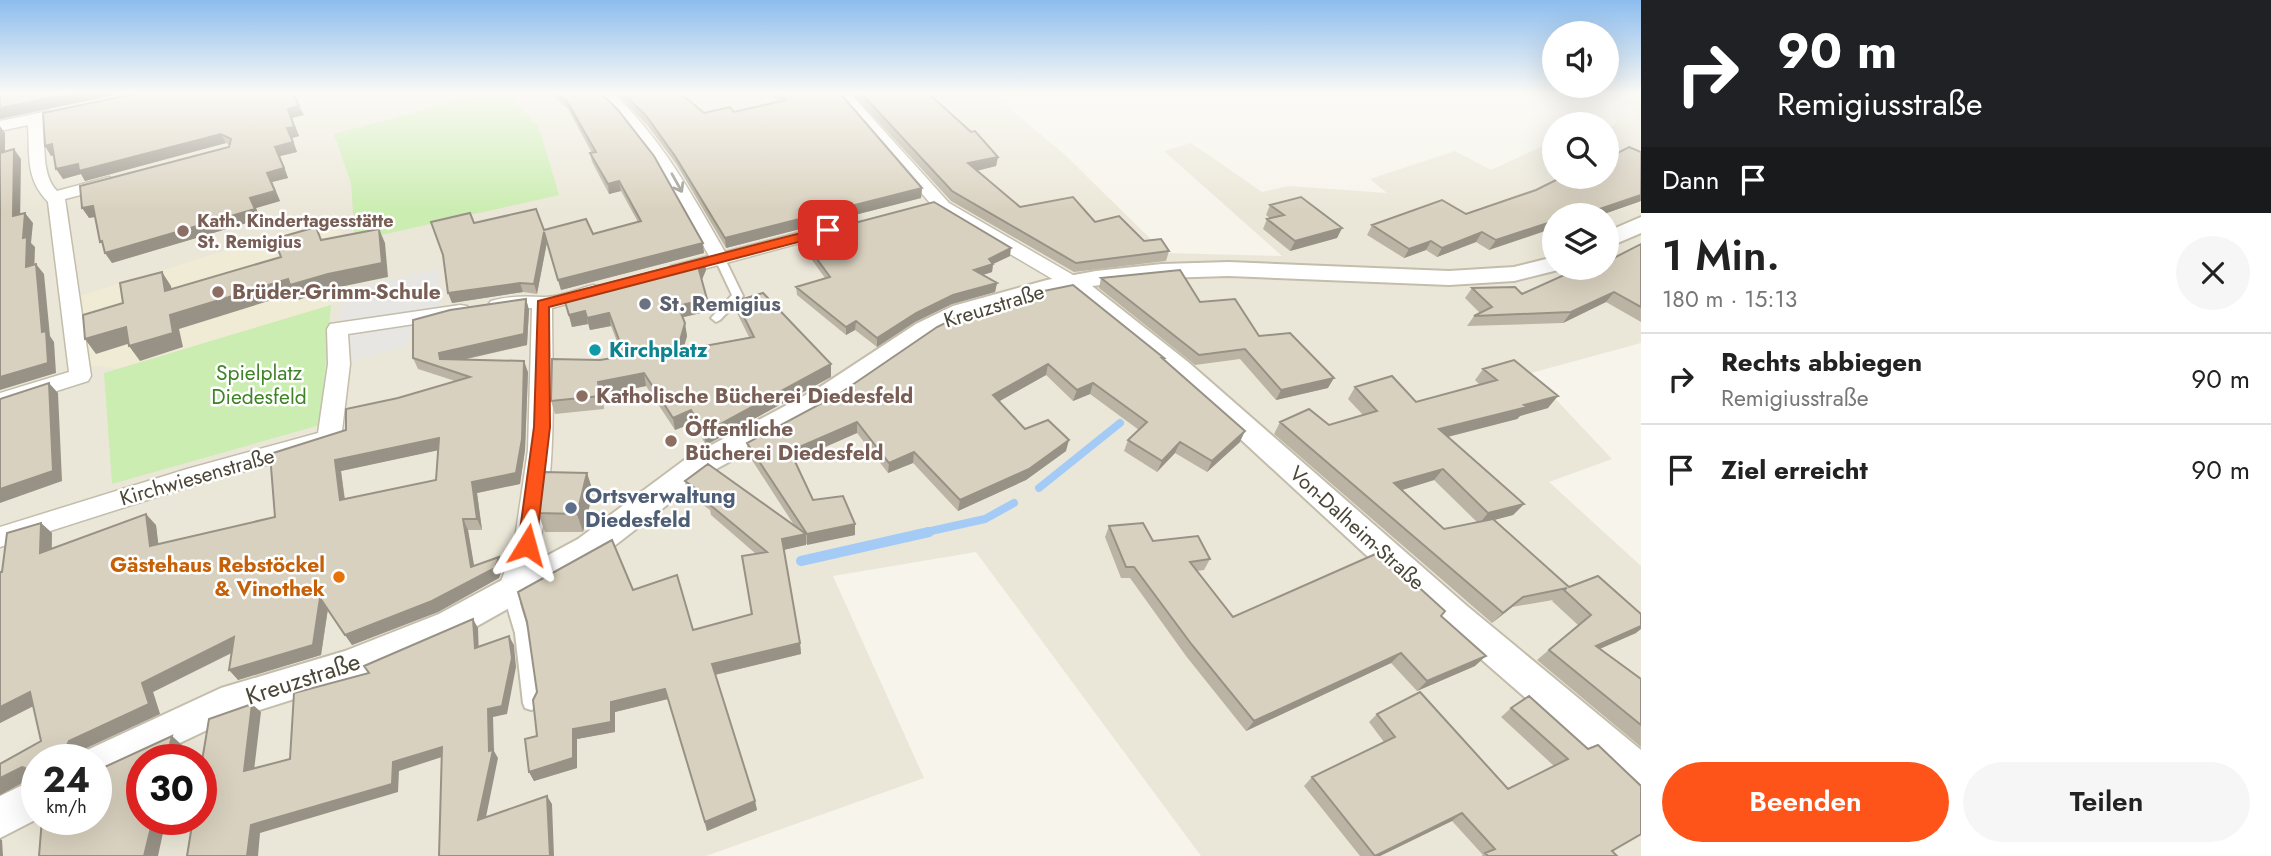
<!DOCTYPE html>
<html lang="de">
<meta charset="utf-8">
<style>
:root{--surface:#fff;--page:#f6f6f6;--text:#222;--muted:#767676;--line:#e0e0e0;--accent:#ff5419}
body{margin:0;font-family:Jost,sans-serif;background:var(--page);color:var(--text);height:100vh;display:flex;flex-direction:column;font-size:26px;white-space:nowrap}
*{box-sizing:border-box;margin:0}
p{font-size:23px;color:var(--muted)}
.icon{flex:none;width:38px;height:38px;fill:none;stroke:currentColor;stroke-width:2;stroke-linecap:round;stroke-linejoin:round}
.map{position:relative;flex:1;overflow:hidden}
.panel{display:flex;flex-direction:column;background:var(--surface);width:630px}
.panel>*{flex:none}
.banner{background:#202124;color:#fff;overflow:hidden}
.tools{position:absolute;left:1542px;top:21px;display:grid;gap:14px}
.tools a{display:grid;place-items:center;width:77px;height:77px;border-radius:50%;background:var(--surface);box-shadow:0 7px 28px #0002;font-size:35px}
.speed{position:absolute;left:21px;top:744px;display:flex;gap:14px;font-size:35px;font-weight:700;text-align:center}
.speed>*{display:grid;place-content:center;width:91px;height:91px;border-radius:50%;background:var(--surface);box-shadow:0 7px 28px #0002;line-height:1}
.speed small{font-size:18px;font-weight:400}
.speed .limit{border:10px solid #d22;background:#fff;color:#111}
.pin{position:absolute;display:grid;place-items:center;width:60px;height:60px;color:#fff;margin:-30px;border-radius:14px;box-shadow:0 4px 10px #0006}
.me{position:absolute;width:77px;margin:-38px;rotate:8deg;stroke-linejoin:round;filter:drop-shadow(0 0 5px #0008)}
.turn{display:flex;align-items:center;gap:24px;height:147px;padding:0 21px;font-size:32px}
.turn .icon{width:91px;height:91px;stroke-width:2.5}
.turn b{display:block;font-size:49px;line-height:60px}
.then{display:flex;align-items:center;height:66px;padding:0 21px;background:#0003;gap:14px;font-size:26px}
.round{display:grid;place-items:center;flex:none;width:74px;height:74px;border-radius:37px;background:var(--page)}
.summary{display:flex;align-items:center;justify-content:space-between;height:119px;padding:0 21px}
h1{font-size:42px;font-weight:600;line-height:52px}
.cta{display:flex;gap:14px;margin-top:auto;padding:14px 21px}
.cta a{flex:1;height:80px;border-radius:42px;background:var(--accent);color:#fff;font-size:28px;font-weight:600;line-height:80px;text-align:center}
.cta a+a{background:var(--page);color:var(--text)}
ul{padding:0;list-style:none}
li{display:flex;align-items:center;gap:21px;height:91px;padding:0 21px;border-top:2px solid var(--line)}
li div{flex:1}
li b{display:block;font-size:26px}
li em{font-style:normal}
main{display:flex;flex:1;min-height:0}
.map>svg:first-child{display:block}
.residential{fill:#ebe7d8;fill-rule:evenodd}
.education{fill:#f0ebd4}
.green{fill:#cbedb1}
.parking{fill:#e8e6e2}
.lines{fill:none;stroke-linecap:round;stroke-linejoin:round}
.stream-far1{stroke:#a4cbf6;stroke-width:8}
.stream{stroke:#a4cbf6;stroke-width:10}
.service-casing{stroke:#c3bdac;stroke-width:4}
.minor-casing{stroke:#c3bdac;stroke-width:3}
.tertiary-casing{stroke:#c3bdac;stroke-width:4}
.service{fill:#fff;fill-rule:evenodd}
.minor{fill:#fff;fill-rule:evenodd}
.tertiary{fill:#fff;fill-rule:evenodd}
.wall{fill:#bbb4a4;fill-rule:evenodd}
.shaded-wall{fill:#989286}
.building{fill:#d9d1bf;stroke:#989286;stroke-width:2;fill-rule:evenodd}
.oneway{stroke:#9c9991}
.route{fill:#ff5419;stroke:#a63710;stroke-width:2}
.education-dot{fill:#8d6e63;stroke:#fff;stroke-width:2.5}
.worship-dot{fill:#6b7280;stroke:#fff;stroke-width:2.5}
.culture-dot{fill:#0f9aa8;stroke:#fff;stroke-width:2.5}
.service-dot{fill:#5c6f8a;stroke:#fff;stroke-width:2.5}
.food-dot{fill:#e8710a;stroke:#fff;stroke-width:2.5}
.labels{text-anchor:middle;stroke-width:5;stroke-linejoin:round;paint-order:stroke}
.far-education-label{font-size:18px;font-weight:bold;fill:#785e54;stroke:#fff;text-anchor:start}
.education-label{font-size:21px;font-weight:bold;fill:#785e54;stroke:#fff;text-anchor:start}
.worship-label{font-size:21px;font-weight:bold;fill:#5b616d;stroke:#fff;text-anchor:start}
.street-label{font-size:21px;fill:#4b4637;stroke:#fff}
.culture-label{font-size:21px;font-weight:bold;fill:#0d838f;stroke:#fff;text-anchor:start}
.park-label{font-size:21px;fill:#3e8325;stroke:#fff}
.service-label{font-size:21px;font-weight:bold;fill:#4e5e75;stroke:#fff;text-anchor:start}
.food-label{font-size:21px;font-weight:bold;fill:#c56008;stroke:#fff;text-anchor:end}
.near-street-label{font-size:24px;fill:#4b4637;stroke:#fff}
</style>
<main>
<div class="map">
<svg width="1641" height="856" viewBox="0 0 1641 856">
<rect width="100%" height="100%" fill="#f6f4eb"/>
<path class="residential" d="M0 92H990L1064 154 1165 253 1282 256 1164 151 1191 143 1262 192 1288 186 1387 193 1370 179 1455 151 1491 170 1554 141V177H1606L1607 129 1616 123 1612 107 1641 94V343L1531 373 1612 459 1549 482 1641 566V856H1201L976 552 833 576 924 778 706 856H0ZM1554 215H1606V268H1554ZM37 760H96V819H37ZM142 760H201V819H142Z"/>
<path class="education" d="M339 215 345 287 331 305 118 369 89 365 80 296Z"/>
<path class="green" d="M489 92H505L538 125 559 195 355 241 351 183 334 134Z
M331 305 320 425 112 484 104 373Z"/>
<path class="parking" d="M440 268 441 322 411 332 407 346 339 364 337 329 344 297 349 289Z"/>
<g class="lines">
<path class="stream-far1" d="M1039 488 1120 423
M922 533 985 519 1014 503"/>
<path class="stream" d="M801 561 929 532"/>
<g class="service-casing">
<path id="service" d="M720 256 725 259 743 296 720 320 716 322 711 318 732 295 715 259Z
M510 587 515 589 517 593 529 633 539 703 537 708 531 710 525 708 523 703 515 633 503 593 505 589Z"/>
</g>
<g class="minor-casing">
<path id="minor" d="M597 92H612C662 139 691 193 725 252L831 224 840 229 837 233 678 276 671 274 668 270 671 266 709 256 658 164 622 117Z
M834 92H849L949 203 1080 279 1083 283 1080 287H1066L937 211Z
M48 111 56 116 44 121C45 143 41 175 57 191L109 177 118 182 115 186 65 199 91 376 88 381 0 409V393L69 372 48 202C25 178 30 156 28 125L0 131V121Z
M593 285 600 287 603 291 600 295 552 308C552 401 561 515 519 601L510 604 501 601 497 593 514 545 528 450 532 308 498 311 491 309 488 305 491 301C508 296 525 296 542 297 557 298 578 289 593 285Z
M460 305 467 306 470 311 467 316 348 334 350 364 341 439 337 445 188 487 0 547V527L187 469 318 433 328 364 327 329 330 324Z"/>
</g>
<g class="tertiary-casing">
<path id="tertiary" d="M1641 217V233L1606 248V232Z
M1554 257V268L1562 269 1514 281 1449 285 1229 276 1162 278 1092 286 1188 362 1467 606 1641 750V793L1628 787 1443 626 1170 374 1068 291 971 318 934 336 837 403 707 474 600 557 463 634 348 682 228 720 96 783V760H80L83 752 221 688 345 651 439 614 578 539 687 458 817 389 916 324 953 306 1047 280 1096 271 1162 264 1229 262 1449 271 1514 267Z
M37 778V819L0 838V796Z"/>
</g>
<use href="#service" class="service"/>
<use href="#minor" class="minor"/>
<use href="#tertiary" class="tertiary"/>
</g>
<path class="wall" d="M144 92 304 115 292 118 299 136 292 138 297 152 280 156 288 178 272 182 280 201 256 208 260 219 112 263 105 253 95 217 89 218 229 147V145L226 143 85 181 81 174 63 179 54 155 51 156Z
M548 92H600L704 253 561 290 547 242 537 294 523 292 452 303 474 223 593 234 638 222 621 191 609 194 592 162 590 153H592L568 109Z
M615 92H679L704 113 734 112 778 102 769 92H839L922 188 921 198 726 248 677 165 648 126Z
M851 92H927L998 157 996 166 977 171 1020 207 1095 222 1144 241 1169 251 1166 261 1074 272 951 201Z
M1641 201 1601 215H1554L1489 250 1476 242 1437 257 1426 250 1404 258 1367 235 1372 225 1466 214Z
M1270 205 1342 228 1337 238 1290 251 1263 229 1267 219H1271L1266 215Z
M801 237 1010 256 993 264 992 272 983 275 997 283 995 292 952 304 915 322 877 347 855 330 846 335 797 295 796 287 825 278 801 245Z
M1641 244V322L1606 302 1563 323 1467 326 1474 316 1480 313 1465 298 1472 288 1522 294 1567 276 1606 268Z
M706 270 702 279 707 299 709 311 683 317 687 336 683 350 749 337 737 313 736 301 831 364V377L706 445 693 423 675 430 646 386 602 395 604 409 555 414 551 401 600 360 623 357 611 326 590 330 588 324 572 327 563 295Z
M1101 278 1200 302 1259 336 1328 388 1276 400 1240 359 1195 365 1099 288Z
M526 299 529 310 527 345 463 360 528 372 525 450 520 484 477 493 482 530H468L474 566 499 557 503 567 499 578 438 612 352 645 328 609 321 655 238 680 232 653 153 692 160 714 82 750 80 754 89 760H37V782L31 778 0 795V764L41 741 34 706 0 723 2 572 41 523 52 533V548L156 525 158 544 275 517 346 430 398 398 455 381 418 369 413 358ZM438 450 436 480 345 499 341 471Z
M937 327 1164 358V360L1240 442 1207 472 1175 453 1157 472 1124 451 1128 440 1139 430 1090 394 1073 401 1046 375 999 401 1025 429 1066 451 1026 480 958 511 913 463 888 473 857 433 795 460 813 500 855 535 806 544 784 550 800 643 801 654 715 675 755 801 757 810 707 831 668 699 615 712V732L577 739V768L534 781 529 772 537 736 633 590 693 630 751 614 742 556 756 554 711 515 710 510 687 493 685 481 794 525 748 454 747 443 839 394Z
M1483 369 1548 408 1520 416 1517 419 1448 437 1524 504 1513 515 1494 520 1569 587 1636 633 1600 649 1641 679V747L1537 660 1578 625 1552 601 1553 600 1512 607 1492 623 1274 434 1280 422 1329 425 1363 415 1348 399 1355 387 1416 402 1480 385 1475 380ZM1434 480 1477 522 1444 529 1402 490Z
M587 473 593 492 583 532H545L538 513Z
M1109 526 1210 559 1204 570 1197 571 1233 617 1441 616 1475 666 1417 691 1391 663 1246 731 1186 656 1130 578H1121L1105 537Z
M1511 708 1588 749 1612 851 1617 856H1481L1483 855 1452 821 1380 856H1360L1304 786 1312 777 1384 742 1369 722 1377 714 1508 789 1554 766 1501 717Z"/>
<path class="shaded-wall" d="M80 92H129L0 119V108Z
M299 106 304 115 292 118 299 136 292 138 297 152 280 156 288 178 272 182 280 201 256 208 260 219 112 263 105 253 250 198 267 173 275 147 287 128 288 109Z
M0 126 5 133V163L0 156Z
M221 134 226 143 85 181 81 174 63 179 56 169Z
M52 144 59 154 51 156 45 146Z
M14 149 21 159 20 226 13 216Z
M998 157 996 166 967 173 968 163Z
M619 181 621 191 609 194 608 184Z
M922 188 921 198 726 248 725 238Z
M1641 194V201L1601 215H1582Z
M93 206 100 216 89 218 82 208Z
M25 213 33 223 31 243 35 247 34 277 26 267 23 238Z
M1554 221V228L1489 250 1496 240Z
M1342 228 1337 238 1290 251 1295 241Z
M379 229 385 243 388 277 335 288 298 300 294 293 179 329 183 347 140 361 129 346 170 315Z
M544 232 547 242 537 294 534 284Z
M1482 232 1476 242 1437 257 1442 248Z
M1431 241 1426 250 1404 258 1409 249Z
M703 243 704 253 561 290 558 280Z
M1011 248 1010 256 993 264 992 272 973 278 974 270 989 259Z
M705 258 706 270 701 282 699 270Z
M36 264 44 274 50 336 54 342 56 373 0 390V377L42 332Z
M162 272 171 286 175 306 165 291Z
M520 283 523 292 452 303 448 293Z
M997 283 995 292 952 304 915 322 877 347V338L916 313 953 295Z
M1614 292 1606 302 1563 323 1571 312Z
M526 299 529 310 527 345 443 364 444 370 440 359 439 353Z
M707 299 709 311 680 318 678 306Z
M585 311 588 324 572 327 569 315Z
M609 313 611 326 590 330 587 318Z
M856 321 855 330 846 335V327Z
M685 323 687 336 679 364 677 351Z
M126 327 137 341 96 354 85 339Z
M524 361 528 372 525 450 520 484 477 493 482 530 477 519 472 482Z
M831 364V377L706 445 704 433Z
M1048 364 1046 375 991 406 993 395Z
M644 373 646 386 602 395 604 409 598 382Z
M1334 378 1328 388 1276 400 1281 390Z
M49 383 58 393 62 481 0 503V489Z
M1093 383 1090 394 1073 401 1077 390Z
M1558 396 1548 408 1520 416 1517 419 1431 441 1439 429Z
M691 410 693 423 675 430 673 418Z
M857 422V433L791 462 790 451Z
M1245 431 1240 442 1207 472 1212 461Z
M439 438 444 449 341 471 346 511 340 500 335 460Z
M1069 440 1066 451 1026 480 958 511 960 500Z
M1180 442 1175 453 1157 472 1162 461Z
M914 452 913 463 888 473 889 463Z
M1443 469 1434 480 1386 495 1394 483Z
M587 473 593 492 583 532 577 514Z
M1524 504 1513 515 1479 524 1488 513Z
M146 514 156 525 160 557 150 546Z
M463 519 468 530 476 577 471 567Z
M41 523 52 533 51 563 40 553Z
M855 524V535L807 545V534Z
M806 534V545L783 550 782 539Z
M499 557 503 567 499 578 438 612 352 645 345 635Z
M1523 597 1512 607 1492 623 1503 613Z
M320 598 328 608 321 655 238 680 229 670Z
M473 619 478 628 479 657 475 648Z
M1641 626V629L1636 633 1583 656 1596 646Z
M509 636 514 645 516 667 507 714 493 717 494 751 498 758 484 827 478 820 489 751 488 709Z
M234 637 243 647 153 692 160 714 82 750 78 759 67 754 65 750 69 741 142 683Z
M800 643 801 654 714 675 712 664Z
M1401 653 1391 663 1246 731 1254 721Z
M1486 656 1475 666 1417 691 1427 681Z
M665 689 668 699 615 712V732L577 739V768L534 781 529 772 573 729 611 702Z
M30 692 43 701 0 723V707Z
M252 704 261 712 253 779 244 771Z
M172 736 182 745 179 760H166Z
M442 747 448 755 399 771 398 792 260 833 258 856H247L251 825 393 762Z
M81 754 89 760H81Z
M22 767 31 772 37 769V782L31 778 0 795V778Z
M547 796 552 804 554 856H550Z
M755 801 757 810 707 831 705 822Z
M1462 813 1452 821 1380 856H1375Z
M153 819H166L158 856H144Z
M0 839 2 840 3 856H0Z"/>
<path class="building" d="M0 92H80L0 108Z
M144 92H293L299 106 288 109 294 127 287 128 293 142 275 147 284 168 267 173 275 191 250 198 255 209 105 253 102 241 100 242 93 206 82 208 80 186 229 147 231 139 221 134 79 171 78 164 56 169 52 144 45 146 43 113Z
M556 92H600L618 110 654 156 703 243 558 280 544 232 534 284 520 283 448 293 443 255 431 222 470 213 474 223 536 209 544 230 586 219 593 234 641 221 619 181 608 184 590 153 596 152 566 100Z
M622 92H679L704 113 730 107 734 112 786 100 777 92H839L922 188 725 238 675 156 647 117Z
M860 92H927L971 132 975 131 998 157 968 163 1020 207 1073 197 1095 222 1119 216 1144 241 1161 239 1169 251 1076 263 952 191Z
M1629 147 1641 152V195L1582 215 1577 213 1570 215H1554V221L1496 240 1482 232 1442 248 1431 241 1409 249 1372 225 1442 200 1466 214 1536 190 1562 177H1606V159Z
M14 149 13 216 25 213 23 238 27 237 26 267 36 264 42 332 46 331 48 363 0 377V153Z
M1301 197 1342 228 1295 241 1267 219 1284 215 1270 205Z
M934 202 1011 248 989 259 993 264 974 270 997 283 953 295 916 313 877 338 856 321 846 327 796 287 830 277 801 237Z
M316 227 321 240 379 229 382 263 328 274 290 285 288 279 170 315 173 333 129 346 126 327 85 339 83 315 123 303 120 283 162 272 165 291 281 257 274 239Z
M1641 244V307L1614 292 1571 312 1474 316 1492 307 1472 288 1515 287 1522 294 1564 275 1567 276 1588 268H1606V262Z
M705 258 699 270 707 299 678 306 685 323 677 351 754 337 736 301 763 293 831 364 704 433 691 410 673 418 644 373 598 382 600 396 551 401 552 359 600 360 625 356 609 313 587 318 585 311 569 315 563 295Z
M1180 270 1200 302 1235 299 1259 336 1290 333 1334 378 1281 390 1245 349 1199 355 1101 278Z
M1073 285 1164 358H1162L1245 431 1212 461 1180 442 1162 461 1128 440 1147 422 1093 383 1077 390 1048 364 993 395 1025 429 1048 420 1069 440 1029 469 960 500 914 452 889 463 857 422 790 451 813 500 843 496 855 524 807 534 747 443 839 394 937 327 974 309 1029 294Z
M526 299 524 334 439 353 440 359 524 361 522 439 516 473 472 482 477 519H463L471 567 499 557 495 568 432 601 345 635 320 598 313 645 229 670 234 637 142 683 149 704 69 741 65 750 67 754H81V760H37V769L26 775 25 768 22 767 0 778V764L41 741 30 692 0 707V572H2L7 533 41 523 40 553 146 514 150 546 275 517 270 454 346 430V409L398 398 470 377 413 358V320L450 310ZM439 438 436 480 340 500 335 460Z
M1514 360 1558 396 1524 405 1527 407 1439 429 1524 504 1488 513 1443 469 1394 483 1444 529 1493 519 1569 587 1598 576 1641 614V626L1596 646 1641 679V725L1549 650 1591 615 1564 590 1567 588 1523 597 1503 613 1280 422 1309 409 1329 425 1377 411 1355 387 1392 376 1416 402 1497 380 1483 369Z
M49 383 53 471 0 489V399Z
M708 464 806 534 782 539 800 643 712 664 755 801 705 822 665 689 611 702V722L573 729V758L529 772 525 739 537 736 533 700 537 692 527 622 518 592 612 540 633 590 677 575 693 630 752 614 742 556 767 552 709 504 713 501 685 481Z
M544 472 587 473 577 514 538 513Z
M1143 523 1153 541 1198 536 1210 559 1190 562 1233 617 1380 552 1445 611 1441 616 1486 656 1427 681 1401 653 1254 721 1192 645 1134 567H1126L1109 526Z
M473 619 475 648 509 636 512 658 502 706 488 709 489 751 493 750 478 820 547 796 550 856H439L442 747 393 762 392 784 251 825 247 856H187L193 819H201V767L209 719 252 704 244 771 290 759 294 693 369 673 364 666Z
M1420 692 1508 789 1568 759 1511 708 1529 696 1588 749 1598 745 1641 786V834L1612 851 1617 856H1488L1485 853 1495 849 1462 813 1375 856 1312 777 1395 737 1377 714Z
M172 736 166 760H142V819H153L144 856H39L42 819H96V771Z"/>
<defs><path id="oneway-shaft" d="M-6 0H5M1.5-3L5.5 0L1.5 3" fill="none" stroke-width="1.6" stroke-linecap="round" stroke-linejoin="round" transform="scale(1.75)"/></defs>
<use class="oneway" href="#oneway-shaft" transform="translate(677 183) rotate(61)"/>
<linearGradient id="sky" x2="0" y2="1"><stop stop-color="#8dbdee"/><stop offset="0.44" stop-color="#fbfaf6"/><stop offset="1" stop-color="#fbfaf6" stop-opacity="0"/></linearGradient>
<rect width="1641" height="211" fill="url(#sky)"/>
<path class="route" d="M828 226 835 230 833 233 549 307 550 427 536 545 534 550 527 552 521 550 518 545 534 427 538 301Z"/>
<g class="education-dot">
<circle cx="183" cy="231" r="7"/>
<circle cx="218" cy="292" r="7"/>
<circle cx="582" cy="396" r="7"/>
<circle cx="671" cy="441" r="7"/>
</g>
<circle class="worship-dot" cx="645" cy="304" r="7"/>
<circle class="culture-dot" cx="595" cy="350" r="7"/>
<circle class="service-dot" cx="571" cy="508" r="7"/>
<circle class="food-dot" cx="339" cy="577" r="7"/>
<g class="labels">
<g class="far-education-label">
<text x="197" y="227">Kath. Kindertagesstätte<tspan x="197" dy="21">St. Remigius</tspan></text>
</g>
<g class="education-label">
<text x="232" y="299">Brüder-Grimm-Schule</text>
<text x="596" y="403">Katholische Bücherei Diedesfeld</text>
<text x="685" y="436">Öffentliche<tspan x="685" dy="24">Bücherei Diedesfeld</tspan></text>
</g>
<g class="worship-label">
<text x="659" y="311">St. Remigius</text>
</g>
<g class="street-label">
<text transform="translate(994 306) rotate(-17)" y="7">Kreuzstraße</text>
<text transform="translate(197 477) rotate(-16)" y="7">Kirchwiesenstraße</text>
<text transform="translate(1357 528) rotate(42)" y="7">Von-Dalheim-Straße</text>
</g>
<g class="culture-label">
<text x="609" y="357">Kirchplatz</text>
</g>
<g class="park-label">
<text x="259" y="380">Spielplatz<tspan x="259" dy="24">Diedesfeld</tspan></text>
</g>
<g class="service-label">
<text x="585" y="503">Ortsverwaltung<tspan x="585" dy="24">Diedesfeld</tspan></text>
</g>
<g class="food-label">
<text x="325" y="572">Gästehaus Rebstöckel<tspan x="325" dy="24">&amp; Vinothek</tspan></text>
</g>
<g class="near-street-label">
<text transform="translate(303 679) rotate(-18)" y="8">Kreuzstraße</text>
</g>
</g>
</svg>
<div class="tools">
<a><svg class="icon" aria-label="sound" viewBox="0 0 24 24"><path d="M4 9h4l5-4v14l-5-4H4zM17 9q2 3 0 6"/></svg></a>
<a><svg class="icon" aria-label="search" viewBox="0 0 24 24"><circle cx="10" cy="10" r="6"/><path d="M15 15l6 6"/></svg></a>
<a><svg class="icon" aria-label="layers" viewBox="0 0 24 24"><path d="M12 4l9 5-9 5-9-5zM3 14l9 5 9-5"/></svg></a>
</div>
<div class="speed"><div>24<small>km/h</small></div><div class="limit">30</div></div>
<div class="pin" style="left:828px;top:230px;background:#d93025"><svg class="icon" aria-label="arrive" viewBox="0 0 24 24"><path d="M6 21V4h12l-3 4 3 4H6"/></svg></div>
<svg class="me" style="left:527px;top:545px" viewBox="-20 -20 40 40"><path d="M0-17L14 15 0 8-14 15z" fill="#ff5419" stroke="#fff" stroke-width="4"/></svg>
</div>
<section class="panel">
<div class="banner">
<div class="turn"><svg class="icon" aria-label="right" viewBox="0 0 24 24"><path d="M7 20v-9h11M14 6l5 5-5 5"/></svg><div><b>90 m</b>Remigiusstraße</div></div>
<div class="then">Dann<svg class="icon" aria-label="arrive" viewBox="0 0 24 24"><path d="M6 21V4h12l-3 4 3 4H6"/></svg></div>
</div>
<div class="summary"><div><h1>1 Min.</h1><p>180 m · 15:13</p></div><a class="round"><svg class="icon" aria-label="close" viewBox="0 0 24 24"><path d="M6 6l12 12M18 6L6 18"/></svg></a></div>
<ul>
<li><svg class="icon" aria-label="right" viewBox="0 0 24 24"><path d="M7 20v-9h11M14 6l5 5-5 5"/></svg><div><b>Rechts abbiegen</b><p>Remigiusstraße</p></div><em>90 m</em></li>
<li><svg class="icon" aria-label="arrive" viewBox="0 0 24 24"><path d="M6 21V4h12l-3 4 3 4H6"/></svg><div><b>Ziel erreicht</b></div><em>90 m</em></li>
</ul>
<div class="cta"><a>Beenden</a><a>Teilen</a></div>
</section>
</main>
